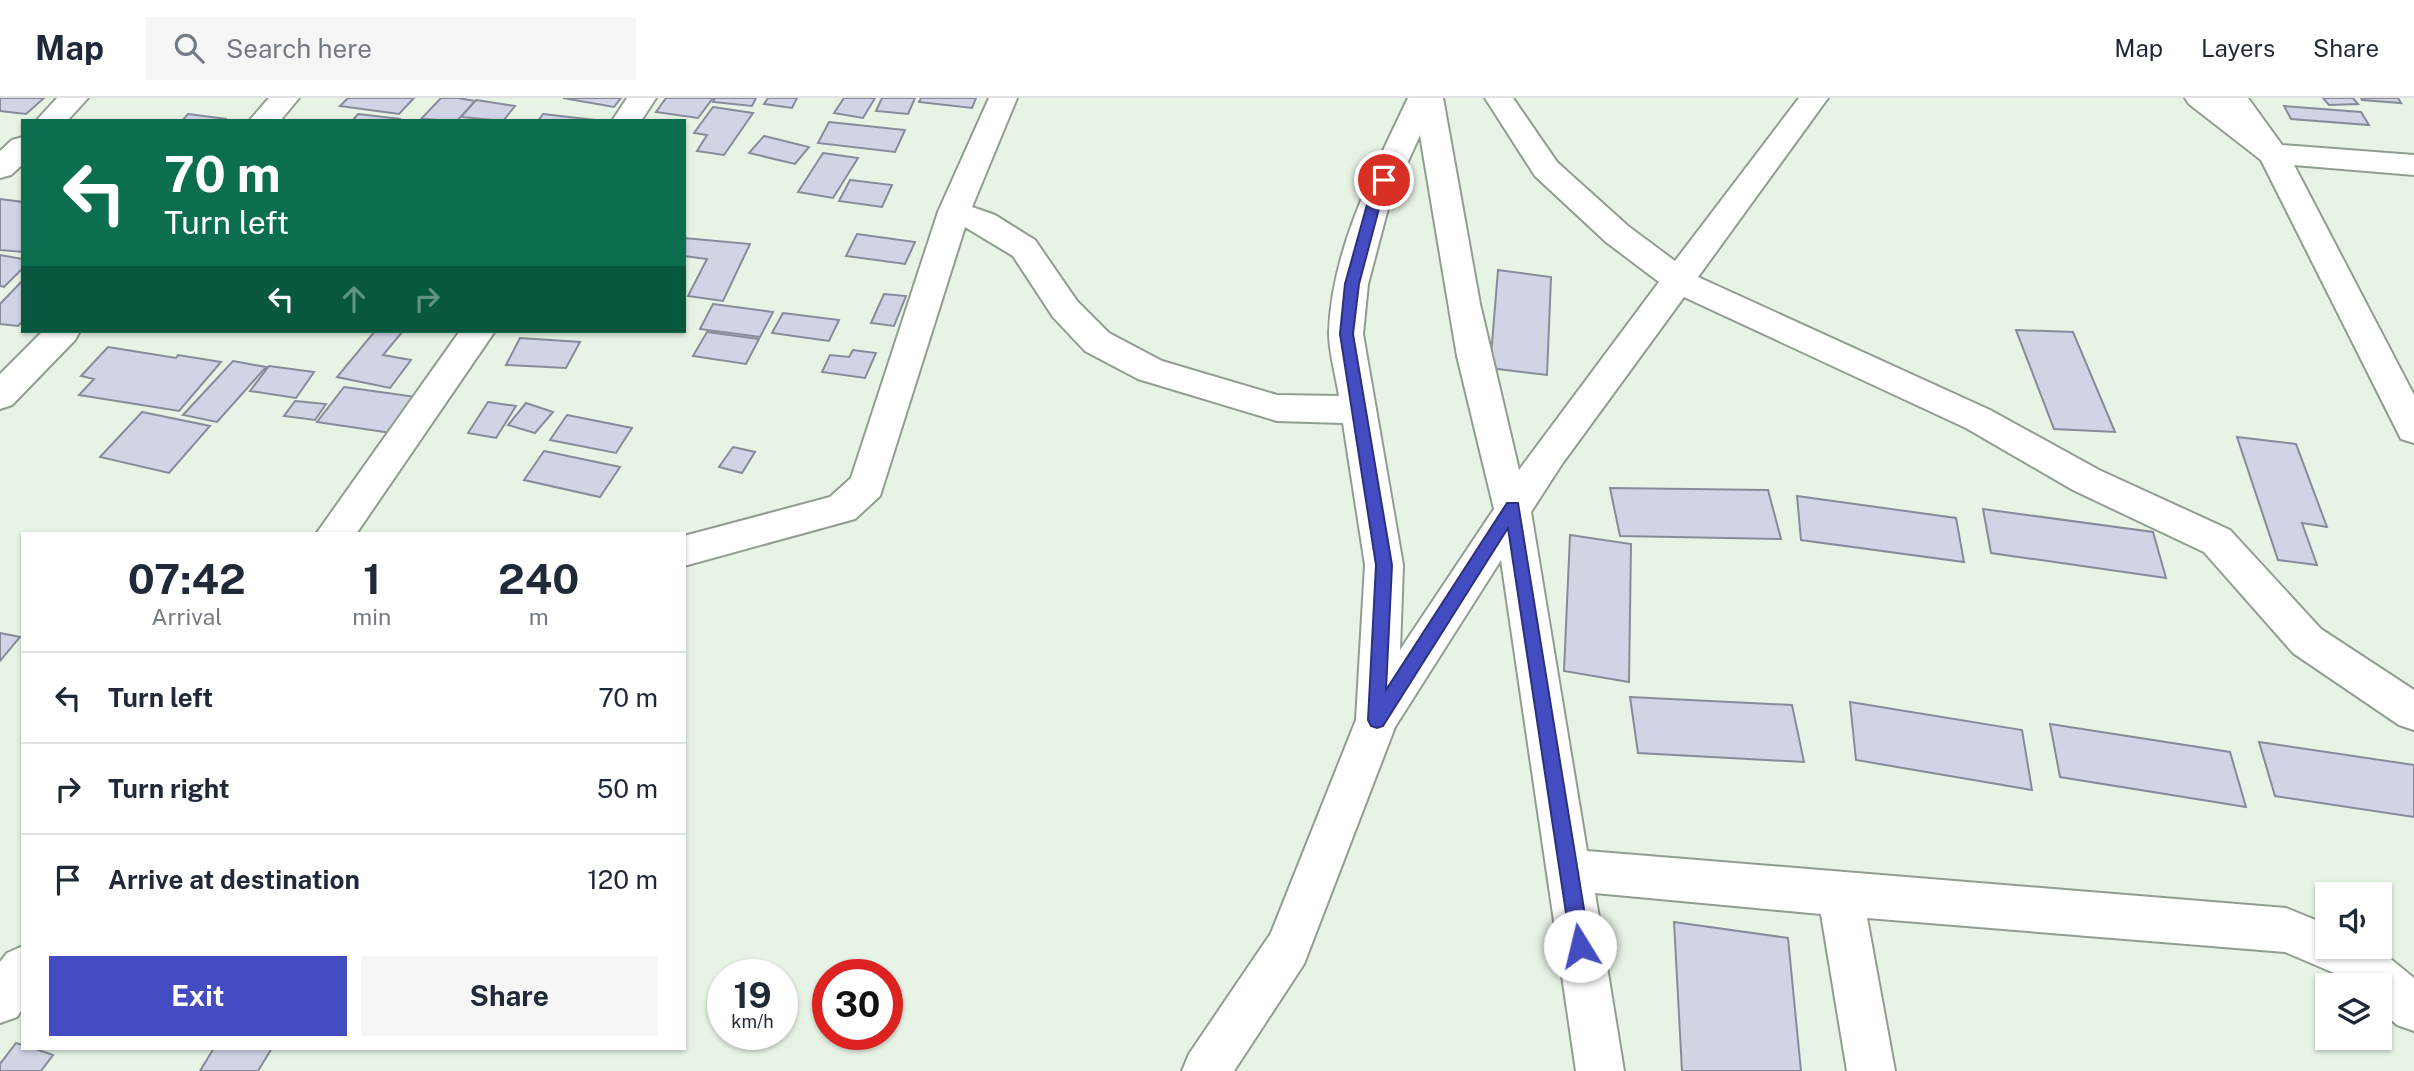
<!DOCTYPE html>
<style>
:root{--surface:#fff;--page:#f6f6f7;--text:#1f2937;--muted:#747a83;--line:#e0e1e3;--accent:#434cc0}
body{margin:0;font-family:"Public Sans",sans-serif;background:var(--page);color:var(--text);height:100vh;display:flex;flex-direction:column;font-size:26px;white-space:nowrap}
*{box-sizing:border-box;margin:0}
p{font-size:23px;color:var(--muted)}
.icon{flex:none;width:38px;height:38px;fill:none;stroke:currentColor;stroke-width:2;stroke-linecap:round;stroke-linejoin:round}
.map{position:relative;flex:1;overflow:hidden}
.side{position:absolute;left:21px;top:434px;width:665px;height:518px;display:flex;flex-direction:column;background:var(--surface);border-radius:0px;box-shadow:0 2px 5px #0004}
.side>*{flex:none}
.top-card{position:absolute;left:21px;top:21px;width:665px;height:214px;border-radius:0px;box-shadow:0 2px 5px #0004;background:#0b6e4f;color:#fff;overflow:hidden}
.fabs{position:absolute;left:2315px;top:784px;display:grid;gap:14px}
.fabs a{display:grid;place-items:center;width:77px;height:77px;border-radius:0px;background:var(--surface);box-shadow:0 2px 5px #0004;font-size:35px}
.speed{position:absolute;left:707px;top:861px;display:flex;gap:14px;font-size:35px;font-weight:700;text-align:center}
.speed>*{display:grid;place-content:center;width:91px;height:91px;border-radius:50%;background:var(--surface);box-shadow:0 2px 5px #0004;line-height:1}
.speed small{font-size:18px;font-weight:400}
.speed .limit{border:10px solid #d22;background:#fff;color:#111}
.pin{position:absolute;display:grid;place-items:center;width:60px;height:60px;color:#fff;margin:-30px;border:4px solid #fff;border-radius:50%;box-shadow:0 2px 7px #0007}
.me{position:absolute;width:77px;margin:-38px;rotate:351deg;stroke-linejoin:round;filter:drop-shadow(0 0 5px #0008)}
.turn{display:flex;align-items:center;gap:24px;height:147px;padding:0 28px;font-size:32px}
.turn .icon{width:91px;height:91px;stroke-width:2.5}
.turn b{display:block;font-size:49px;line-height:60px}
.lanes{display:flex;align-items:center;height:66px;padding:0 28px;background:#0003;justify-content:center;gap:35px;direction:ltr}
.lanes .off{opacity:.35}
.eta{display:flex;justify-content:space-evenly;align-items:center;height:119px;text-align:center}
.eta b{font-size:42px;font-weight:700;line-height:49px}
.cta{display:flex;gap:14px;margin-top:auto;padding:14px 28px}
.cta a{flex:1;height:80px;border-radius:0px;background:var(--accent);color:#fff;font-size:28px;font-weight:700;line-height:80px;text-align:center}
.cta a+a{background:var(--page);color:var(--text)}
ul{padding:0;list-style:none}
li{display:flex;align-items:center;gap:21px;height:91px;padding:0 28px;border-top:2px solid var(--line)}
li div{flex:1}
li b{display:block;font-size:26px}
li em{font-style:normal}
header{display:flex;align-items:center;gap:42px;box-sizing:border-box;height:98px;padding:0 35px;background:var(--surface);border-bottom:2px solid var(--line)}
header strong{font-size:33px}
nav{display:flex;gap:38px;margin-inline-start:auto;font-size:24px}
.search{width:490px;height:63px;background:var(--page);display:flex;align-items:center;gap:18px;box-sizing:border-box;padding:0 24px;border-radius:0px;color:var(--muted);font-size:26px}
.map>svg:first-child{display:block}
.building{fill:#d0d4e5;stroke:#878b9a;stroke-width:2}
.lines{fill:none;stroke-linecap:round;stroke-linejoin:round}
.minor-casing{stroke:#919d90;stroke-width:4}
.minor{fill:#fff;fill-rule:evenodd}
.route{fill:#434cc0;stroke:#2c317d;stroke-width:2}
</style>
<header>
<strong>Map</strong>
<div class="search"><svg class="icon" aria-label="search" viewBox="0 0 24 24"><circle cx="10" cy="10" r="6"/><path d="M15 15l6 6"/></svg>Search here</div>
<nav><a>Map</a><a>Layers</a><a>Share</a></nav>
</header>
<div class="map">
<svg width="2414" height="973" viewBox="0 0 2414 973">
<rect width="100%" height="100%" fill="#e6f3e5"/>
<path class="building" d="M0 0H44L26 16 0 13Z
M348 0H414L399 16 340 8Z
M441 0H458L475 3 457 23 421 21Z
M563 0H621L614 9Z
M666 0H713L698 20 656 14Z
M715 0H756L752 8 713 4Z
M768 0H797L792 10 764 6Z
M844 0H875L863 20 834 15Z
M882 0H915L908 16 876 13Z
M921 0H976L972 10 919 4Z
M2323 0H2353L2358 6 2329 7Z
M2361 0H2398L2401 5 2362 2Z
M476 2 515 8 503 23 461 19Z
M2284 8 2361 14 2369 27 2291 21Z
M713 9 753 15 724 57 697 53 707 37 694 35Z
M188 16 227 21 182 23Z
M358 16 401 21 352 23Z
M543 16 604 23H538Z
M829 24 905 32 895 54 818 45Z
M764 38 809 49 795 66 749 55Z
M823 55 858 60 833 100 798 94Z
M850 82 892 87 882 109 839 103Z
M0 101 23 104V154L0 152Z
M857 136 915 144 905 166 846 158Z
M684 140 750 146 723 203 688 198 707 161 684 158Z
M0 157 23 161V170L4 189 0 188Z
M1498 172 1551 179 1547 277 1490 270Z
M23 182V223L18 228 0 226V206Z
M884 196 906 198 894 228 871 225Z
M713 206 773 214 760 239 700 231Z
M783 215 839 222 829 243 772 235Z
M2016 232 2073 234 2115 334 2054 331Z
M375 233H403L383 257 411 262 390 290 337 279Z
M707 234 759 241 746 266 693 258Z
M520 240 580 244 566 270 506 267Z
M108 249 176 260 178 257 221 264 179 313 79 297 94 281 81 278Z
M853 252 876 255 865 280 822 274 830 257 849 259Z
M233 263 266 269 217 324 183 317Z
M269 268 314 274 296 300 250 293Z
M344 289 416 299 391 335 317 324Z
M295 303 326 306 315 322 284 318Z
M488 304 516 308 496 340 468 335Z
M526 305 553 314 535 335 508 327Z
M142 314 210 328 169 375 100 359Z
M567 317 632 330 616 355 550 342Z
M2237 339 2296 346 2327 429 2302 425 2317 467 2278 462Z
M733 349 755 354 742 375 719 369Z
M544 353 620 369 600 399 524 382Z
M1610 390 1768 392 1781 441 1620 438Z
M1797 398 1956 420 1964 464 1801 442Z
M1983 411 2153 434 2166 480 1991 455Z
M1570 437 1631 446 1629 584 1564 573Z
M0 535 20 539 0 563Z
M1630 599 1792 607 1804 664 1638 655Z
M1850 604 2022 632 2032 692 1856 662Z
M2050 626 2230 654 2246 709 2060 679Z
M2259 644 2414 667V719L2275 698Z
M1674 824 1788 840 1801 973H1682Z
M16 945 23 947V950H33L53 957 41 973H0V966Z
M214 950H272L258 973H200Z"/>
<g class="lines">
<g class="minor-casing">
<path id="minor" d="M57 0H88L67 23H36Z
M269 0H299L280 23H249Z
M627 0H656L641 23H612Z
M989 0H1017L972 109 995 117 1035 142 1077 203 1109 235 1162 263 1277 297 1339 298C1336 278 1329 255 1329 234 1332 151 1373 74 1408 0H1443L1480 206 1519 372 1659 184 1606 144 1535 78 1485 0H1513L1557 64 1628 128 1675 163 1799 0H1828L1698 179 1990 312 2099 372 2230 432 2321 531 2414 592V632L2399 627 2293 555 2204 454 2073 392 1966 330 1684 199 1562 366 1531 414 1587 753 2286 810 2328 827V849H2376L2414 880V933L2397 927 2380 912V887H2351L2339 877 2285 854 1867 820 1895 973H1847L1821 816 1595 795 1624 973H1576L1501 462 1395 629 1304 866 1234 973H1182L1189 956 1271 835 1356 622 1365 467 1343 325 1277 323 1138 281 1085 253 1053 219 1013 158 965 129 880 398 855 421 684 468V438L830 399 851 380 938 114ZM1420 37 1457 258 1494 411 1400 552 1403 467 1363 236 1368 186 1390 103Z
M2185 0H2248L2282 47 2414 57V77L2294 67 2414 297V345L2401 341 2396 331 2261 62 2189 6Z
M23 39V66L11 77 0 80V53L12 42Z
M43 233H80L75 242 12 307 0 311V276Z
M460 233H495L356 436H316Z
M23 848V910L17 919 0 925V864L7 855Z"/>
</g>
<use href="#minor" class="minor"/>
</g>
<path class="route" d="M1384 78 1390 82 1381 103 1359 186 1353 236 1392 467 1386 592 1507 405H1518L1590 848 1587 854 1580 857 1574 854 1571 848 1508 430 1383 628 1377 630 1371 628 1368 622 1376 467 1340 236 1345 186 1368 103 1380 79Z"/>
</svg>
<div class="fabs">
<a><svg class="icon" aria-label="sound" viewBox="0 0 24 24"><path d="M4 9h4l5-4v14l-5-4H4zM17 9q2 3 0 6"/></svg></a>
<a><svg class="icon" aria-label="layers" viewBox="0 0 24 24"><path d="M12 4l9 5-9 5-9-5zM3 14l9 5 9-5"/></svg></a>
</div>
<div class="speed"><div>19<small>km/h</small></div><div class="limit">30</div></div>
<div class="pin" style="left:1384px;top:82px;background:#d93025"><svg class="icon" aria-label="arrive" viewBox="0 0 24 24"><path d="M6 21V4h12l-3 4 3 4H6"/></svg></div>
<svg class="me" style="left:1580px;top:848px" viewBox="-20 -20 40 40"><circle r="19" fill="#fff"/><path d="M0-13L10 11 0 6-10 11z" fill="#434cc0"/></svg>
<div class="top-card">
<div class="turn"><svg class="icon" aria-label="left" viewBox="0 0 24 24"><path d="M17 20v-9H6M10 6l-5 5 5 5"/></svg><div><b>70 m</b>Turn left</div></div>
<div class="lanes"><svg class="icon" aria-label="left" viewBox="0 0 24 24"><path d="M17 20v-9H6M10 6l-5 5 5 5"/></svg><svg class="icon off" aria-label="ahead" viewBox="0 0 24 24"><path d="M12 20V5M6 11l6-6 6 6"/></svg><svg class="icon off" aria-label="right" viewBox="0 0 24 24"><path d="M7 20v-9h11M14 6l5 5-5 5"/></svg></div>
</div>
<section class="side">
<div class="eta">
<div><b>07:42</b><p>Arrival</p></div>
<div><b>1</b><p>min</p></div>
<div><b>240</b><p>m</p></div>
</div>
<ul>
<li><svg class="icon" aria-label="left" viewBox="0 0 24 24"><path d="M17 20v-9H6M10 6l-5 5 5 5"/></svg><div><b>Turn left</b></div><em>70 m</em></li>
<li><svg class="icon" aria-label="right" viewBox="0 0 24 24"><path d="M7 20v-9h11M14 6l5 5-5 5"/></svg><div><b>Turn right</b></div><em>50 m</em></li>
<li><svg class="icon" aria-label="arrive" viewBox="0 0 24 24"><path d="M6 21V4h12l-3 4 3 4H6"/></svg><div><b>Arrive at destination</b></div><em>120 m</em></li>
</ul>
<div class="cta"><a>Exit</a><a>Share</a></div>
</section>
</div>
